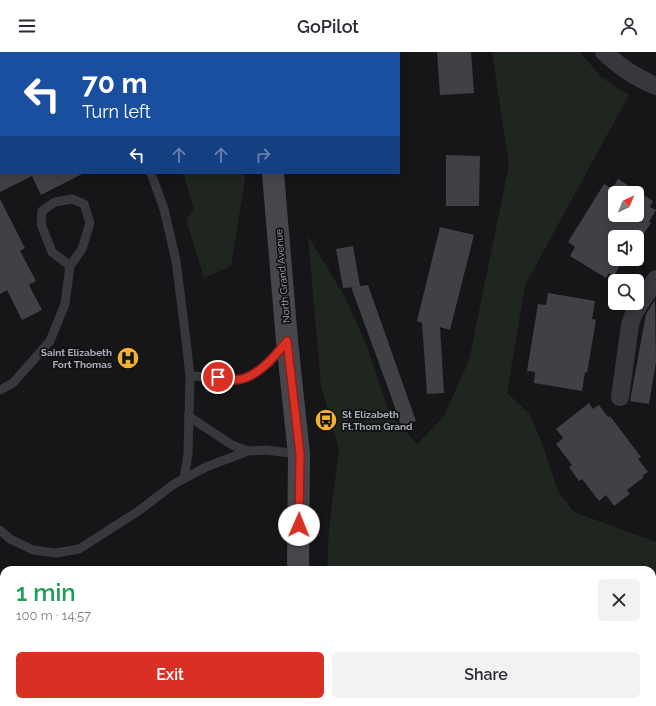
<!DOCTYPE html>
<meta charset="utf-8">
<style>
:root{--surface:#fff;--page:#f2f2f3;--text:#2b2b33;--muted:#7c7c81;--accent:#d93025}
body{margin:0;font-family:Raleway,sans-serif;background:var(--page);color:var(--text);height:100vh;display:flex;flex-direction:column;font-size:15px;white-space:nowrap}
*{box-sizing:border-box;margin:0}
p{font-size:13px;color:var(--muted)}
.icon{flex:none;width:22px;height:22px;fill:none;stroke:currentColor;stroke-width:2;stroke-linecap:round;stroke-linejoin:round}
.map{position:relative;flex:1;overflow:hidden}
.panel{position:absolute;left:0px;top:514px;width:656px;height:140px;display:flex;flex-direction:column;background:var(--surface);border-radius:12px 12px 0 0;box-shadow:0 2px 10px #0003}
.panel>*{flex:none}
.hud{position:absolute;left:0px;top:0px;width:400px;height:122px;box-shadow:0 2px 10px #0003;background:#1a4fa0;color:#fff;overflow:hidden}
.needle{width:26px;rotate:44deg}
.tools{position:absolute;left:608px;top:134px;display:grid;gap:8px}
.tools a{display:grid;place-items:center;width:36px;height:36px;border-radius:6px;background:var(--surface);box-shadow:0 2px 10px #0003;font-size:20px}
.pin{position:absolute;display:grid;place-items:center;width:34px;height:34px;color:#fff;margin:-17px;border:2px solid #fff;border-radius:50%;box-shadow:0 1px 4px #0007}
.me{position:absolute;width:44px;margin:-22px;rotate:1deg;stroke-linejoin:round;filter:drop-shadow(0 0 3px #0008)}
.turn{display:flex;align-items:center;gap:14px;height:84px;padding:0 16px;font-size:18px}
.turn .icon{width:52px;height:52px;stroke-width:2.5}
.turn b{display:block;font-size:28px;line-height:34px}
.lanes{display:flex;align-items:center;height:38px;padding:0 16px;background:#0003;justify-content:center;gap:20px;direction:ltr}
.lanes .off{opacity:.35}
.round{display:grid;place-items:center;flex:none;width:42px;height:42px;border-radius:6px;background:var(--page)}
.overview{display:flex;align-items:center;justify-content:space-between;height:68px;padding:0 16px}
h1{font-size:24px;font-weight:600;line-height:30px;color:#1e9e55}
.action{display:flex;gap:8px;margin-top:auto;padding:8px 16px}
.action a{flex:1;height:46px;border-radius:6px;background:var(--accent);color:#fff;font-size:16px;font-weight:600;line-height:46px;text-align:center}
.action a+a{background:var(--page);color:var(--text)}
header{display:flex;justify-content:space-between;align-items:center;height:52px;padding:0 16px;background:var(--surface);font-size:18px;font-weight:600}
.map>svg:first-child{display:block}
.green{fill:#1e261f}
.building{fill:#404145;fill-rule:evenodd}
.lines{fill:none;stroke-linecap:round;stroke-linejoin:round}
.service{stroke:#37383d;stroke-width:9}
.minor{stroke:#37383d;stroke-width:18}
.secondary{stroke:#45474d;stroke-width:22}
.route-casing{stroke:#8d1f18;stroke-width:10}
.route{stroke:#d93025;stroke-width:7}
.labels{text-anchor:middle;stroke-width:3.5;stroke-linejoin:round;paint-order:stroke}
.street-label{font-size:10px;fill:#a8adb8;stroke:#111113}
.poi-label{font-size:10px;font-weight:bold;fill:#a8adb8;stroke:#111113;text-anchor:end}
</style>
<header><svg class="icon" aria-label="menu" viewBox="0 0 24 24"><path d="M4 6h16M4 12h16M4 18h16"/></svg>GoPilot<svg class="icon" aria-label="person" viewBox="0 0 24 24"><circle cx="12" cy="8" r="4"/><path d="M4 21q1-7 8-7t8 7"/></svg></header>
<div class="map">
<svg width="656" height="654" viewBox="0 0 656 654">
<rect width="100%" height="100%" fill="#161618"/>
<path class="green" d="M156 0H234L235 1H156Z
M492 0H580L601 25 629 43 525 233 507 341 529 361 542 391 558 439 574 460 656 490V596H652V518H327L329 477 339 397 321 334 308 184 344 243 367 294 389 361 417 392 444 364 469 308 509 113Z
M183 121H244L245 127 231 214 204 226 186 167 194 157Z
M314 650H551L550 654H313Z"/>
<path class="building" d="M437 0H471L474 41 440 43Z
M446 103 480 104 479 154H446Z
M0 121H84L41 143 32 124 0 140Z
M618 127 653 149 650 155 656 158 649 170 651 171 637 192V185H615V207H628L623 215 620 213 614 224 609 221 606 226 570 204 575 195 568 190 604 132 612 137ZM615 141H637V163H615Z
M0 147 25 196 20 199 36 229 29 233 42 258 22 268 7 238 0 242Z
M440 175 474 183 450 278 440 275 444 341 427 342 422 271 417 269Z
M353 194 360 234 368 233 416 369 401 374 392 347 351 235H357L343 236 336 197Z
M548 241 595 249 592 267 596 268 587 321 585 320 582 339 534 331 535 320 527 319 538 252 546 253Z
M655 248 656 310 649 352 630 349 646 262Z
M589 351 593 357 599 353 608 365 610 364 641 405 638 407 648 420 642 424 644 425 627 438 630 442 614 454 606 443 599 449 582 427 579 429 569 415 572 413 556 392 563 386 556 377Z"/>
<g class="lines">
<path class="service" d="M95 0V1
M151 121 164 157 176 209 186 288 190 324 188 402 184 426
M190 324 218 325 235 328 251 324 269 311 285 292
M0 338 13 331 50 289 65 252 70 214 82 197 90 171 84 152 72 147 55 150 42 159 41 172 52 200 70 214
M188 364 232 393 248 399
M0 478 10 487 33 498 56 501 79 497 137 460 174 432 206 415 248 399 266 398 299 402"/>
<path class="minor" d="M604 0C621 16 635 25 656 34
M620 345 630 273 634 261 656 227
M0 561 4 563
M32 654 33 650"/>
<path class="secondary" d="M264 0V1
M273 121 287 289 299 402 298 518
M283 654 284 650"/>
</g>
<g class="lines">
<g class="route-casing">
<path id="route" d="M218 325C223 326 228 328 233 328 255 329 275 304 287 289L300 402 299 473"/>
</g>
<use href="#route" class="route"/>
</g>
<defs>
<g id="hospital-disc" transform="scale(1.15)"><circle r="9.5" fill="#f2b134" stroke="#111113"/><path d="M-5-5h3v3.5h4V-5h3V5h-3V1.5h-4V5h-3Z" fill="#111"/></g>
<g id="bus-disc" transform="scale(1.15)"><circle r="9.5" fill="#f2b134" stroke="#111113"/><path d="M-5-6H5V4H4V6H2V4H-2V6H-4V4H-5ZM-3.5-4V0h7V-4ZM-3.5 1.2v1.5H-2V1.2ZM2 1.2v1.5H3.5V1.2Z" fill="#111"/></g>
</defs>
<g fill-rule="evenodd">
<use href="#hospital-disc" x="128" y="306"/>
<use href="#bus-disc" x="326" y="368"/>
</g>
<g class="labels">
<g class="street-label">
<text transform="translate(282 224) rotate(-95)" y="4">North Grand Avenue</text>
</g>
<g class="poi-label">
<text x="112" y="304">Saint Elizabeth<tspan x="112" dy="12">Fort Thomas</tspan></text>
<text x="342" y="366" text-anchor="start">St Elizabeth<tspan x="342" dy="12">Ft.Thom Grand</tspan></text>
</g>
</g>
</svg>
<div class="tools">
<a><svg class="needle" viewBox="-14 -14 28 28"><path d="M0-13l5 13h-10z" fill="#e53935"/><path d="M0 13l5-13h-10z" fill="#7c7c81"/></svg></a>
<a><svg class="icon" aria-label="sound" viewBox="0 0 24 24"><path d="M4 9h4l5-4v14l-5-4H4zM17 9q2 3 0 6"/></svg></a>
<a><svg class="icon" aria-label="search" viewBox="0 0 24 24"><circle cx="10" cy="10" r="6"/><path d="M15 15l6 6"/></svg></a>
</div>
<div class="pin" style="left:218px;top:325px;background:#d93025"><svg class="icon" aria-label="arrive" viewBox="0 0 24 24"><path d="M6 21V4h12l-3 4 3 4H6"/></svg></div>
<svg class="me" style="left:299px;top:473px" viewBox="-20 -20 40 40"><circle r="19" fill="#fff"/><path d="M0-13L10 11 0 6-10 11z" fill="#d93025"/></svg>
<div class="hud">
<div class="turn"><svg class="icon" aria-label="left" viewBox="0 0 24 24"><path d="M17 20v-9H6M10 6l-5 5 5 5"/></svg><div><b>70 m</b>Turn left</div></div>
<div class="lanes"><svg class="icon" aria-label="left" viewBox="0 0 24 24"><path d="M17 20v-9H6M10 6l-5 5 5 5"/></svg><svg class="icon off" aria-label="ahead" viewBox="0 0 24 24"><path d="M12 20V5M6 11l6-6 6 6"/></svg><svg class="icon off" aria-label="ahead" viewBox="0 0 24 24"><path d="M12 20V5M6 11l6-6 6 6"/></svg><svg class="icon off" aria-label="right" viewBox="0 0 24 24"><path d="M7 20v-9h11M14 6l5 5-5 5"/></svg></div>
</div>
<section class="panel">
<div class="overview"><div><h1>1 min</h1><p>100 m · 14:57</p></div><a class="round"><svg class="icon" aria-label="close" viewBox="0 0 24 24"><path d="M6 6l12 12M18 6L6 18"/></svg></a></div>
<div class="action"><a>Exit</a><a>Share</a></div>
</section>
</div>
